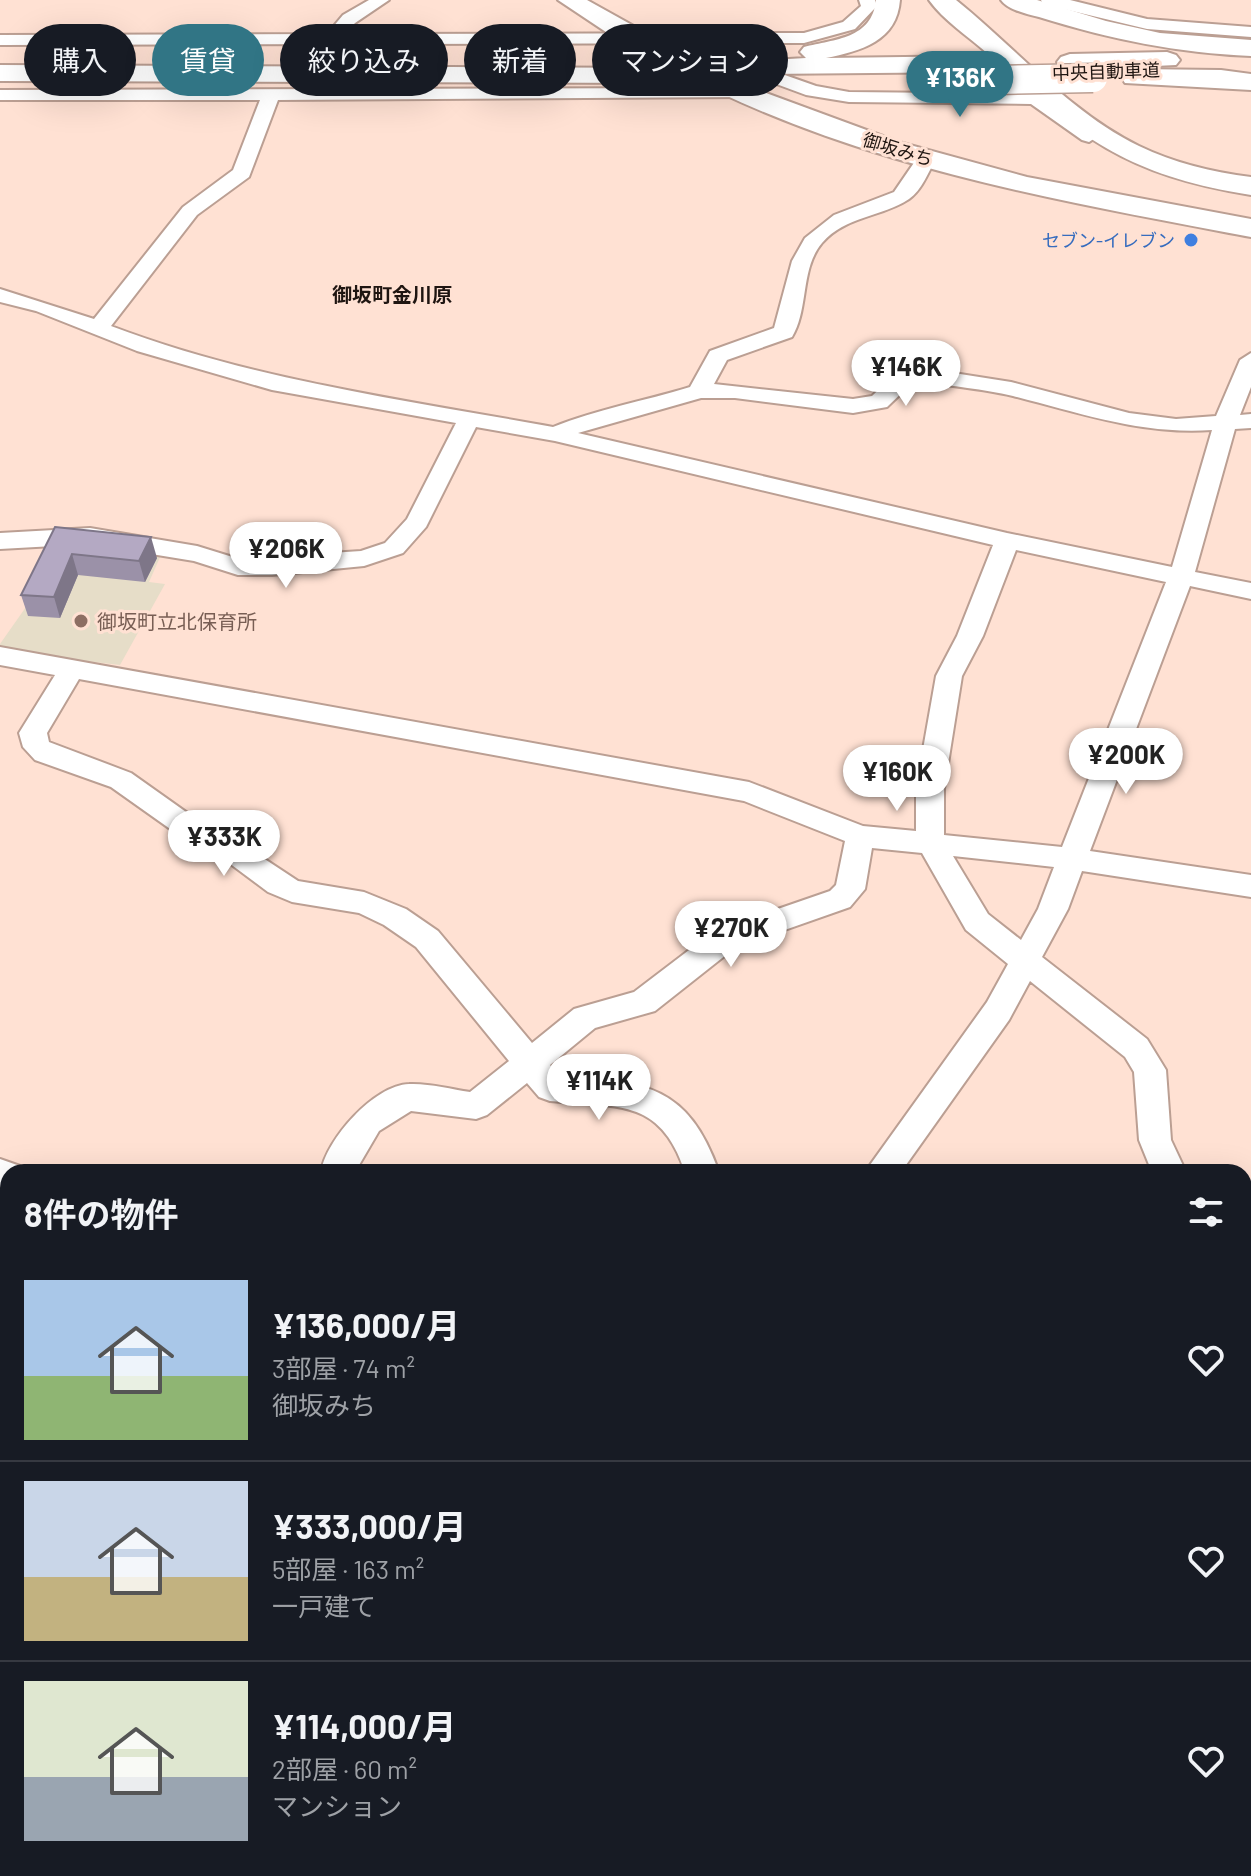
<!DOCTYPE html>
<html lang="ja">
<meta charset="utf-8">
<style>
body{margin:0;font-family:Barlow,"Noto Sans JP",sans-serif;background:#20242c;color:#f1f3f6;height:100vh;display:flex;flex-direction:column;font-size:30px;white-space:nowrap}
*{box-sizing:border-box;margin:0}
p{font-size:26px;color:#9ea1a6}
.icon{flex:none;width:44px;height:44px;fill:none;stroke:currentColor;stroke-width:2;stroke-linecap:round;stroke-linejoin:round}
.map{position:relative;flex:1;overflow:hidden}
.details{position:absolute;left:0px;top:1164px;width:1252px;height:712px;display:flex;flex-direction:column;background:#171b24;border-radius:24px 24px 0 0;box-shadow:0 8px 32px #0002}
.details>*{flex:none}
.top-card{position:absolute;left:24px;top:24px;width:800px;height:72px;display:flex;gap:16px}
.price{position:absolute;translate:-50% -68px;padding:0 18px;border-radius:28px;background:#fff;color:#222;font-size:26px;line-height:52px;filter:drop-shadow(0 2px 4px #0008)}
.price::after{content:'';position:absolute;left:50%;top:48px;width:24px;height:18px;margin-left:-12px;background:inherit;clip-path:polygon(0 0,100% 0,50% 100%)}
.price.active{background:#317585;color:#fff}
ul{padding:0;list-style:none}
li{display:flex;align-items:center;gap:24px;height:200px;padding:0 24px}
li+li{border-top:2px solid #363941}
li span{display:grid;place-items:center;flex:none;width:224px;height:160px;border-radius:0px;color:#555}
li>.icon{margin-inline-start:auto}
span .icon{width:96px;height:96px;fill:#fffc;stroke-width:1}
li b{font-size:34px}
h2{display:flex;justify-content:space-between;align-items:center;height:96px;padding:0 24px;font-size:34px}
.tag{padding:0 28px;border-radius:36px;background:#171b24;box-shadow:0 8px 32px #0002;font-size:28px;line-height:72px}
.tag.active{background:#317585;color:#fff}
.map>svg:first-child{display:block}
.education{fill:#e6ddc8}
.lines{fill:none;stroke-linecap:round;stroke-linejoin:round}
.minor-tunnel{stroke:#ddc2b6;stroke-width:19;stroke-dasharray:19 9;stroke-linecap:butt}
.minor-casing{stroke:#bb9f93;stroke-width:4}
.highway-casing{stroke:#bb9f93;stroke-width:4}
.minor{fill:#fff;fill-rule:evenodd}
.highway{fill:#fff;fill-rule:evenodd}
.highway-bridge-casing{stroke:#bb9f93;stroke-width:31;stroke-linecap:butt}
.highway-bridge{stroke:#fff;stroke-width:28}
.wall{fill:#9b91a8}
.shaded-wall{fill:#7e7688}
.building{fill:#b4a9c3;stroke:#7e7688;stroke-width:2}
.shop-dot{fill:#3f7fe0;stroke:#ffe1d3;stroke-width:3}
.education-dot{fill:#8d6e63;stroke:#ffe1d3;stroke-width:3}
.labels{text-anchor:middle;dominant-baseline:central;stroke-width:6;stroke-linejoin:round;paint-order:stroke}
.far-street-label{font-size:18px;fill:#1f1511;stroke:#ffe1d3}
.far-shop-label{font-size:18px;fill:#366cbe;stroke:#ffe1d3;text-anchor:end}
.far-quarter-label{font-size:20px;font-weight:bold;fill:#1f1511;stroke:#ffe1d3}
.education-label{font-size:20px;fill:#785e54;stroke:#ffe1d3;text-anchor:start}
</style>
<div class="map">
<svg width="1251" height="1876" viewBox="0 0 1251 1876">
<rect width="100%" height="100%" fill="#ffe1d3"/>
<path class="education" d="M59 545 161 555 149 582 165 584 120 665 0 651V644L33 597Z"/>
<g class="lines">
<path class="minor-tunnel" d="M292 85 316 49"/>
<g class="minor-casing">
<g id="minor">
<path d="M369 0H389L355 23 345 34 804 33 843 22 861 6 859 0H875L877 6 855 29 804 43 0 45V35L327 34 343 15Z"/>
<path d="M1041 0H1070L1147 19 1251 27V37L1147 29 1043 4Z"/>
<path d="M734 57 816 86 849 92 1035 94 1098 136 1089 142 1082 140 1031 104 849 102 806 95 728 66 725 62 728 58Z"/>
<path d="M738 88 747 93 744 97 278 100 249 177 197 215 111 326C253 380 404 400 553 427 597 409 645 401 690 387L710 351 774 328 792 261 805 238 834 215 894 192 920 154 927 152 936 158C929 171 922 190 909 199 882 217 845 216 822 243 800 269 809 309 792 337L727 360 714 384 853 399 872 396 897 372 922 368 1011 382 1129 413 1176 419 1216 416 1240 360 1251 353V387L1240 415 1251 414V428L1235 429 1195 572 1251 583V599L1190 586 1090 851 1251 875V897L1082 871 1068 909 1042 957 1147 1039 1166 1070 1171 1140 1186 1172H1152L1139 1140 1134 1072 1125 1057 1030 981 1009 1020 901 1172H865L987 1002 1008 964 966 930 922 853 872 848 865 889 850 907 736 947 655 1011 595 1028 550 1065 559 1076C642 1082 687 1082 719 1172H685C660 1096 615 1108 550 1101L539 1097 527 1083 487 1115 476 1119 411 1111 379 1131 355 1172H321C326 1140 374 1085 409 1084 428 1083 451 1089 470 1092L509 1061 416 947 384 925 359 913 292 902 268 892 225 860 190 843 111 787 35 760 23 747 19 733 55 675 0 665V647L749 782 863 826 916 831V789L936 676 957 636 993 545 555 441 476 427 426 527 403 553 364 566 272 575H238L194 561 90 544 0 549V533L90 528 197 546 239 559 361 551 385 543 407 519 456 423 272 390 137 351 36 311 0 302V289L94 319 183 207 233 170 260 100H0V90ZM922 382C952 386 983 389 1013 396 1080 413 1142 435 1212 430L1172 567 1007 533 578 433 701 398H735L853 413 887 407 912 383ZM1016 550 1166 582 1062 847 944 835V789L962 676 983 636ZM79 679 744 801 845 841 836 885 830 891 714 931 634 992 574 1009 532 1043 438 931 406 909 364 892 298 881 245 846 210 829 131 773 49 742 47 733ZM953 856 1054 867 1038 909 1021 940 988 914Z"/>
<path d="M0 1159 20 1166 23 1172H8V1190L0 1187Z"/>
<path d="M1251 1414V1456L1244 1459V1416Z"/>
<path d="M0 1465 8 1468V1507L0 1504Z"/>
<path d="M1244 1602 1251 1604V1644L1244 1642Z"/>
<path d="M63 1868H107L104 1876H60Z"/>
<path d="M331 1868H377L373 1876H327Z"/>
</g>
</g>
<g class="highway-casing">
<g id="highway">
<path d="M558 0H587L702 64 766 93 899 142 1027 177 1251 219V237C1055 200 855 166 677 71L679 75 675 81 666 83 0 81V65L671 68 621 42Z"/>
<path d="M876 0H900C897 41 861 51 826 58L982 56 991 59 995 64 991 69 982 72 764 74 755 71 751 66 755 61 806 58 800 52 804 47C835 39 872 39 876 0Z"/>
<path d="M929 0H956C1016 48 1069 112 1139 146 1174 163 1212 172 1251 177V195C1126 175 1078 137 987 53 969 37 943 20 929 0Z"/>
<path d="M1001 0H1037L1106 21 1160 33 1251 40V56C1178 53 1109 39 1039 17 1027 14 1008 10 1001 0Z"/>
<path d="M1167 52 1176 55 1180 60 1176 65 1070 70 1061 67 1057 62 1061 57 1070 54Z"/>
<path d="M1134 69 1221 70 1251 74V90L1125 83 1121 77 1125 71Z"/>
</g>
</g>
<use href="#minor" class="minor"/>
<use href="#highway" class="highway"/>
<g class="highway-bridge-casing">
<g id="highway-bridge">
<path d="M653 66H764"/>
<path d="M998 80 1093 78"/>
</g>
</g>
<use href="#highway-bridge" class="highway-bridge"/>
</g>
<path class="wall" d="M55 527 157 558 145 582 78 575 60 618 28 616 21 595Z"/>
<g class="shaded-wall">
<path d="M151 537 157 558 145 582 139 561Z"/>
<path d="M72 554 78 575 60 618 54 597Z"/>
</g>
<path class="building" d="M55 527 151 537 139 561 72 554 54 597 21 595Z"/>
<circle class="shop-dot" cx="1191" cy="240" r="8"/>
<circle class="education-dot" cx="81" cy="621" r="8"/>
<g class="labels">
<g class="far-street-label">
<text transform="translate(1106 71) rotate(-2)">中央自動車道</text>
<text transform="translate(898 149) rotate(17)">御坂みち</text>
</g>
<g class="far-shop-label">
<text x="1175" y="240">セブン-イレブン</text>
</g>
<g class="far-quarter-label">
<text x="392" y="294">御坂町金川原</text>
</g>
<g class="education-label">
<text x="97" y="621">御坂町立北保育所</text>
</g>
</g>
</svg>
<b class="price active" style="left:960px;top:119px">¥136K</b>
<b class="price" style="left:906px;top:408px">¥146K</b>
<b class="price" style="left:286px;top:590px">¥206K</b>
<b class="price" style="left:1126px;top:796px">¥200K</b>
<b class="price" style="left:897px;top:813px">¥160K</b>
<b class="price" style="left:224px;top:878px">¥333K</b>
<b class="price" style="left:731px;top:969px">¥270K</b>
<b class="price" style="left:599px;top:1122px">¥114K</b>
<div class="top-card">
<a class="tag">購入</a>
<a class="tag active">賃貸</a>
<a class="tag">絞り込み</a>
<a class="tag">新着</a>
<a class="tag">マンション</a>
</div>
<section class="details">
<h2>8件の物件<svg class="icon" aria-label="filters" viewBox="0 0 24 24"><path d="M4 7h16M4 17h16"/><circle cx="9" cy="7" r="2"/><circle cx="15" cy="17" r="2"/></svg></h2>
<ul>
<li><span style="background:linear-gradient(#a9c7e8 60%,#8fb573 0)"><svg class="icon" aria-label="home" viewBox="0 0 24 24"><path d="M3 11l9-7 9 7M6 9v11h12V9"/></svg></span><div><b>¥136,000/月</b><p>3部屋 · 74 m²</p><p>御坂みち</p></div><svg class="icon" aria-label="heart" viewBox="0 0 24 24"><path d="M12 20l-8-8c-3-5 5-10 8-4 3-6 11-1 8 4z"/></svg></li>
<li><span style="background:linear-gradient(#c9d6e8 60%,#c2b280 0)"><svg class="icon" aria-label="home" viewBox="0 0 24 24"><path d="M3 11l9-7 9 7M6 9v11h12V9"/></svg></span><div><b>¥333,000/月</b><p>5部屋 · 163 m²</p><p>一戸建て</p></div><svg class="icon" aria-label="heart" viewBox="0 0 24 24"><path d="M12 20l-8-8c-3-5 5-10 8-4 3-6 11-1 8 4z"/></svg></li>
<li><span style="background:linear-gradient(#dfe7d0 60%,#9aa5b1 0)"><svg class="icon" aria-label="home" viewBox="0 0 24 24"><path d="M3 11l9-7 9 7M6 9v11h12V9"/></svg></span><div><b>¥114,000/月</b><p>2部屋 · 60 m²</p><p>マンション</p></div><svg class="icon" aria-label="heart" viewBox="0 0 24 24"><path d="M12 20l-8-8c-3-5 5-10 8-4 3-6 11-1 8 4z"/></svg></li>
</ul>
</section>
</div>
